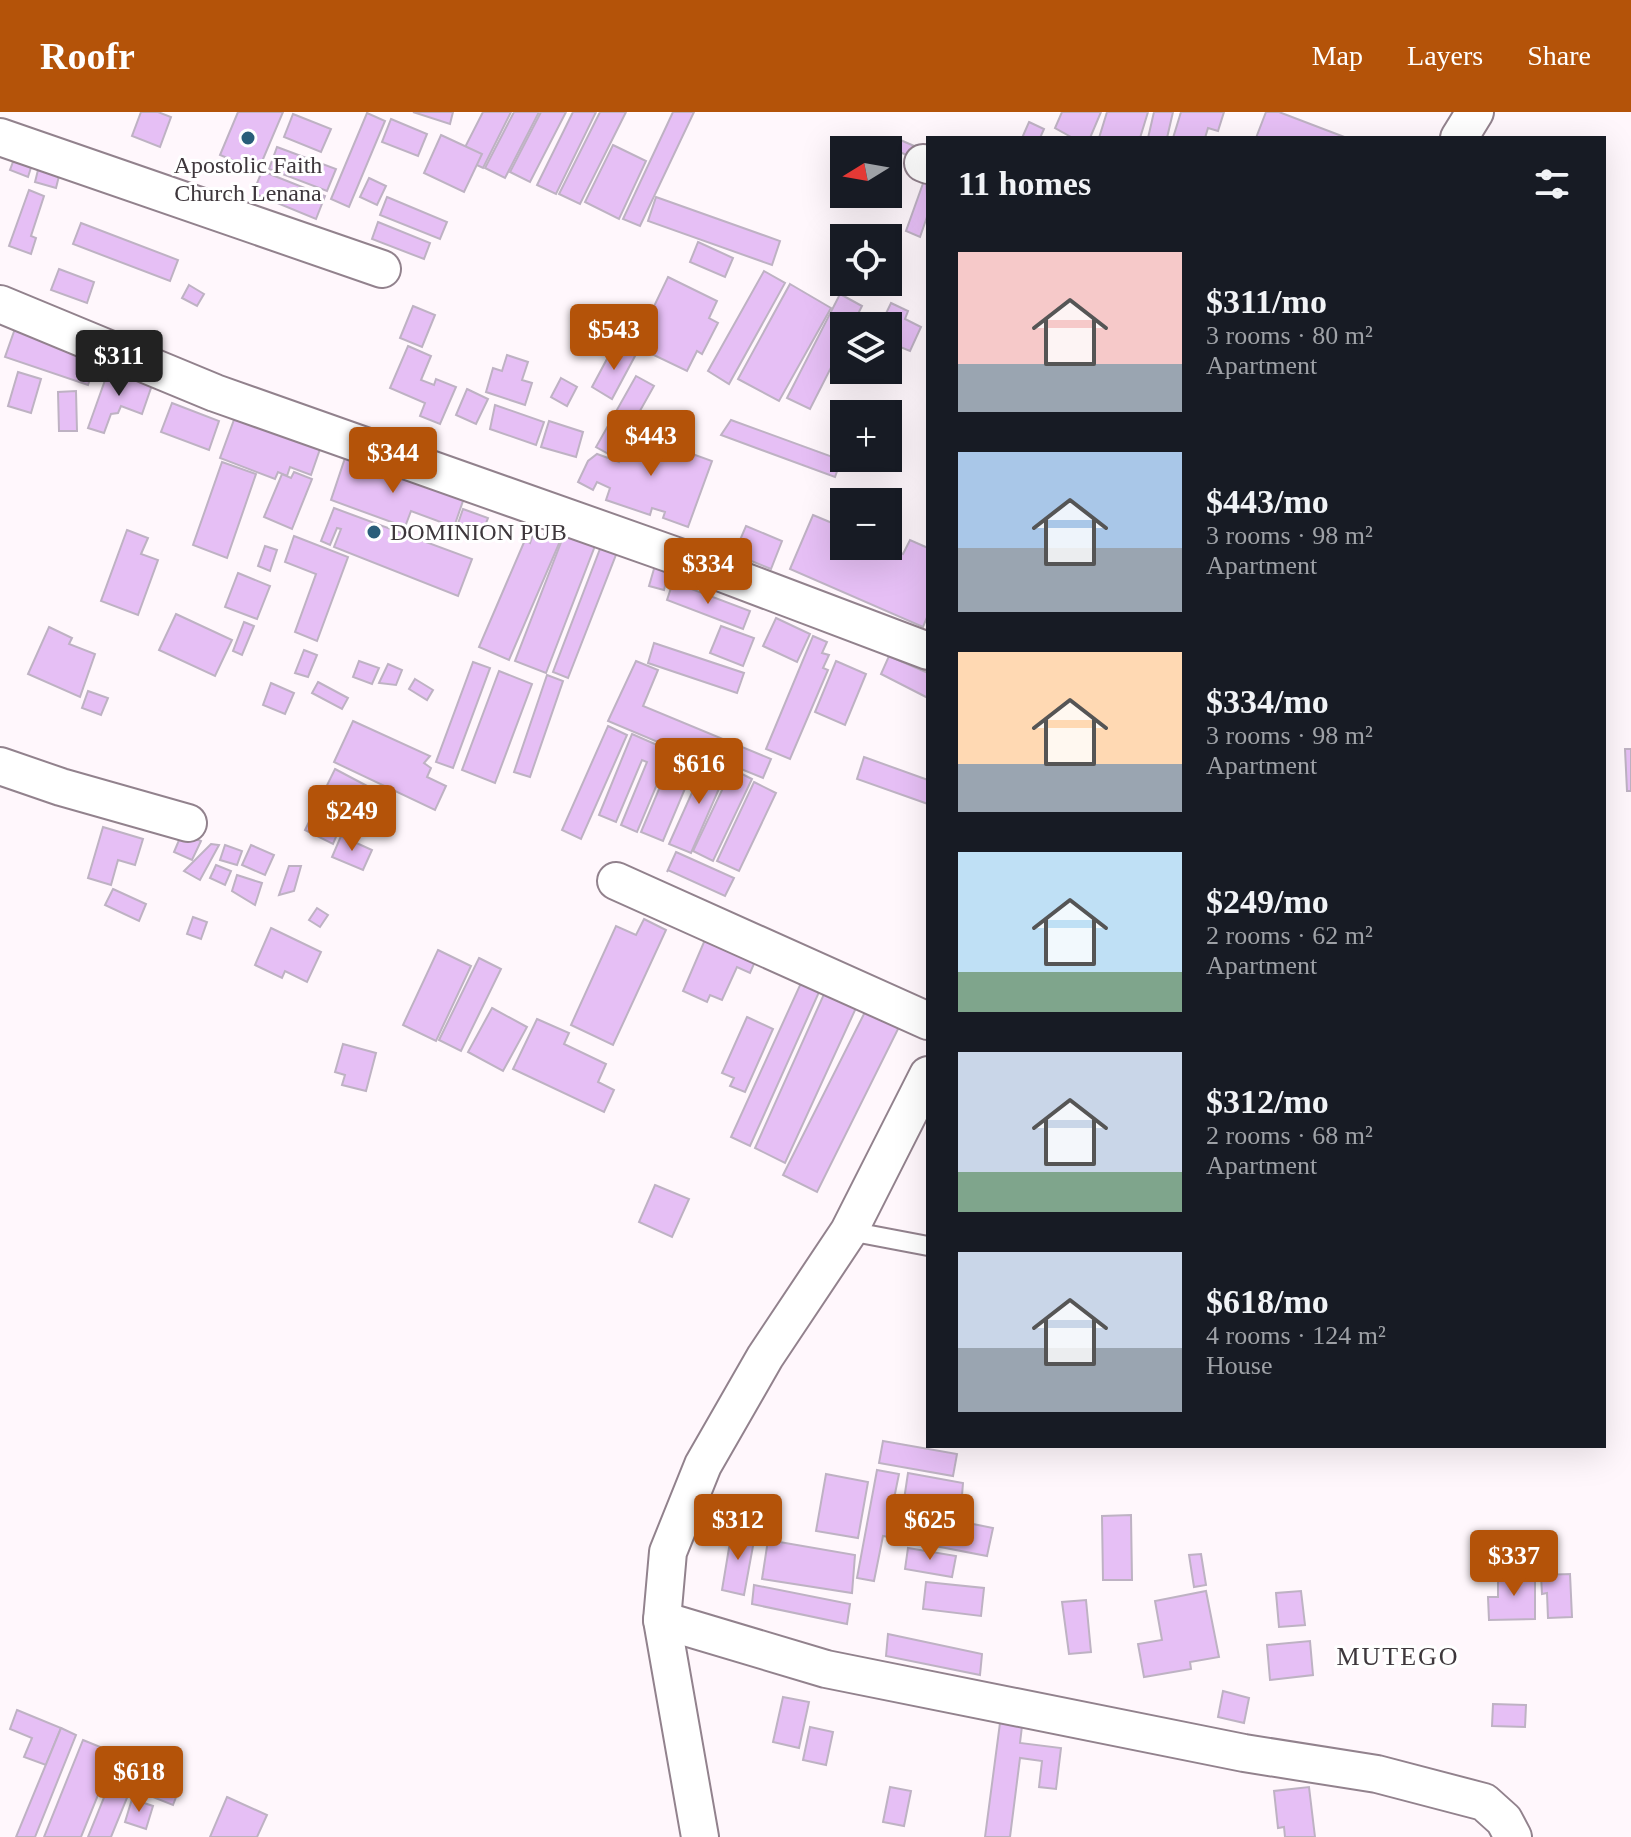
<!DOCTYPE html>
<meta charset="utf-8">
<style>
body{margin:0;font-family:"Times New Roman",serif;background:#242831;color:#f1f3f6;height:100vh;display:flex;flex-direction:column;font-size:30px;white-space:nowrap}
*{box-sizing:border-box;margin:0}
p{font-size:26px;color:#9ea1a6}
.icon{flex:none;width:44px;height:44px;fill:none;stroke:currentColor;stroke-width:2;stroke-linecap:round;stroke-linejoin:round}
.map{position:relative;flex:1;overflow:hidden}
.drawer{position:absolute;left:926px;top:24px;width:680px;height:1312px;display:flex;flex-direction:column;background:#171b24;border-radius:0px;box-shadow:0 8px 32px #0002}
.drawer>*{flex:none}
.needle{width:52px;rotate:259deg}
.tools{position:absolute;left:830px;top:24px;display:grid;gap:16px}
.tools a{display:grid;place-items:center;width:72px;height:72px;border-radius:0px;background:#171b24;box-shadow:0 8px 32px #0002;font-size:40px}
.price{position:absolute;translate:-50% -68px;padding:0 18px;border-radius:8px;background:#b45309;color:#fff;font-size:26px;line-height:52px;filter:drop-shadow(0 2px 4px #0008)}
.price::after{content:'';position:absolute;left:50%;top:48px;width:24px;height:18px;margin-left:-12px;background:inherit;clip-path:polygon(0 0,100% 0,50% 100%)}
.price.active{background:#222;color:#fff}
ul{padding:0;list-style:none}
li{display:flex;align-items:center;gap:24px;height:200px;padding:0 32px}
li span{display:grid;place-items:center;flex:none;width:224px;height:160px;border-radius:0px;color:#555}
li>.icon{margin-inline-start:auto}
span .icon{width:96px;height:96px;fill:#fffc;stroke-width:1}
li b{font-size:34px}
h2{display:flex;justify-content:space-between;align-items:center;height:96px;padding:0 32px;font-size:34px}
header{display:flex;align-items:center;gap:48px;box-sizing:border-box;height:112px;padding:0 40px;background:#b45309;color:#fff}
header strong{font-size:38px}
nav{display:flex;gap:44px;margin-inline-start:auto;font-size:28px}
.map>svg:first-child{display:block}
.building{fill:#e6bff5;stroke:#beb2c3;stroke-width:2}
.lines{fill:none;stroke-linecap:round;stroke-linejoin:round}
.service-casing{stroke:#92828d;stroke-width:22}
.minor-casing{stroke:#92828d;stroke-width:40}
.service{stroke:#fff;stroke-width:18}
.minor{stroke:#fff;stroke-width:36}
.poi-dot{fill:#2a5d7a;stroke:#fff;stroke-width:3}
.labels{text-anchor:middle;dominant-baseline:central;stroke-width:6;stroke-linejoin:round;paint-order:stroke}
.poi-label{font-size:24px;fill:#3e373c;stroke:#fff}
.neighbourhood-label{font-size:26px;letter-spacing:2px;fill:#3e373c;stroke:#fff}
</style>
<header>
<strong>Roofr</strong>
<nav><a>Map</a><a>Layers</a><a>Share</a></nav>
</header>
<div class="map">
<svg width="1631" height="1725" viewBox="0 0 1631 1725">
<rect width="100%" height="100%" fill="#fff7fc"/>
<g class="building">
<path d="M141 0H158L171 5 160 35 132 24Z"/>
<path d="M238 0H283L258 59 220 43Z"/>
<path d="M413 0H453L450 12Z"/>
<path d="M483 0H511L483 56 460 45Z"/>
<path d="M514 0H539L505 66 485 56Z"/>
<path d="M541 0H566L530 70 510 60Z"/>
<path d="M573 0H596L556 82 537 73Z"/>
<path d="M600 0H626L580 92 559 82Z"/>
<path d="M673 0H694L640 114 623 107Z"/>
<path d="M1062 0H1101L1090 26H1073L1055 16Z"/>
<path d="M1107 0H1148L1140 26H1099Z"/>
<path d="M1154 0H1173L1167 26H1148Z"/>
<path d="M1181 0H1224L1218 19 1208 16 1205 26H1173Z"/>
<path d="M1266 0H1279L1347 26H1256Z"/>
<path d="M367 1 385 9 349 95 331 87Z"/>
<path d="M293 2 331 17 321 40 284 25Z"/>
<path d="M391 7 427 22 418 44 382 30Z"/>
<path d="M1029 10 1044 17 1040 26H1022Z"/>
<path d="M441 23 482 42 464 80 424 61Z"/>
<path d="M898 27 926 39 922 50 893 37Z"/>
<path d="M613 33 646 49 619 107 585 90Z"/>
<path d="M277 35 336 57 327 79 269 57Z"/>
<path d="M17 39 34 46 28 65 10 58Z"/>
<path d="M41 46 62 52 56 76 35 70Z"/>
<path d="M262 59 325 84 316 107 253 81Z"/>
<path d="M926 63 928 102 920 125 906 119Z"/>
<path d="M369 66 386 74 377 93 360 85Z"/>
<path d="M29 78 44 84 31 124 36 126 31 142 9 134Z"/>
<path d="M387 85 447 110 440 127 380 103Z"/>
<path d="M656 85 780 129 772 153 648 109Z"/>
<path d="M378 110 430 131 424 147 372 127Z"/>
<path d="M81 111 178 148 170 169 73 132Z"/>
<path d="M698 130 733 146 725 165 690 150Z"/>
<path d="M59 157 94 170 87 191 51 178Z"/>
<path d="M764 159 785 171 729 272 708 259Z"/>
<path d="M668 165 717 189 709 206 718 211 702 242 697 239 687 259 635 234Z"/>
<path d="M790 172 831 196 779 289 738 267Z"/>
<path d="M189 173 204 182 197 194 182 186Z"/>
<path d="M840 182 862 194 852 214H844V230L810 297 787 286Z"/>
<path d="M891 191 908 199 905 207 921 215 910 239 898 234 890 251 888 250V214H880Z"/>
<path d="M413 194 435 203 422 235 400 226Z"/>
<path d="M17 211 99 239 88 273 5 245Z"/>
<path d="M615 232 635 244 612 287 592 275Z"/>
<path d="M408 234 431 244 421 268 434 273 436 267 456 275 440 312 420 304 425 291 390 276Z"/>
<path d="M507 243 528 250 522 268 532 271 525 293 486 280 493 256 502 259Z"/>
<path d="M109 257 152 273 142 302 121 294 118 301 111 302 104 321 88 316Z"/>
<path d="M18 260 41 267 31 301 8 294Z"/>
<path d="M636 264 654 274 614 345 596 335Z"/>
<path d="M561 266 577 275 567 294 551 285Z"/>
<path d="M467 277 488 287 476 312 456 303Z"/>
<path d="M76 279 77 319H59L58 280Z"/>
<path d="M172 291 219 309 209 338 161 320Z"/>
<path d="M495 293 544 310 536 333 490 317Z"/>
<path d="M235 305 320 337 311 363 290 355 287 364 278 360 275 367 220 346Z"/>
<path d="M731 308 841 348 835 365 721 323Z"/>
<path d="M549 309 583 320 576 345 541 335Z"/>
<path d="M629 319 712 349 688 415 663 406 665 400 652 396 650 403 606 388 610 376 597 370 593 378 578 370 588 349 597 342 619 350Z"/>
<path d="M346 343 464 386 454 415 411 399 405 415 331 388Z"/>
<path d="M222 350 256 362 227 446 193 433Z"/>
<path d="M294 360 312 367 292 417 264 405 282 362 291 366Z"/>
<path d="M334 396 472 447 458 484 334 435 341 417 337 416 330 433 321 429Z"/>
<path d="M463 397 488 406 479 429 455 420Z"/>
<path d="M813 403 844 416V434H885L903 442 910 428 928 436V503L923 515 790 457Z"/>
<path d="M746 414 782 429 771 457 734 442Z"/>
<path d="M567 415 598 426 546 561 515 549Z"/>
<path d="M127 418 148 426 141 442 158 448 138 503 101 489Z"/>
<path d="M545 420 561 427 509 548 479 535 525 428 530 431 533 423 543 427Z"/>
<path d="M294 424 348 445 317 529 295 520 316 462 285 450Z"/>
<path d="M603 429 619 435 568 566 553 560Z"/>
<path d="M265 434 277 438 270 459 258 454Z"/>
<path d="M658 443 672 447 664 478 649 474Z"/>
<path d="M238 461 270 474 257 507 225 495Z"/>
<path d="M673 470 750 499 743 517 667 488Z"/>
<path d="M176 502 232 528 215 564 159 538Z"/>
<path d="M776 506 810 522 797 550 763 534Z"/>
<path d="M244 510 254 514 242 543 233 539Z"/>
<path d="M721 514 754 526 743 554 710 541Z"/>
<path d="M49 515 72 526 69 532 95 542 80 585 28 562Z"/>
<path d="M813 524 827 530 822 541 829 543 823 556 828 558 790 647 766 637Z"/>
<path d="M654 531 744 561 737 581 648 551Z"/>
<path d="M304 538 317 543 308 565 295 561Z"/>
<path d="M889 544 928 561V586L881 562Z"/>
<path d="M359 549 379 556 372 572 353 565Z"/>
<path d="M636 549 658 558 643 594 771 647 763 666 675 630 672 636 608 609Z"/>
<path d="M836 549 866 562 845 613 815 600Z"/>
<path d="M473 550 490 556 453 656 436 650Z"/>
<path d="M388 552 402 558 396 573 379 571Z"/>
<path d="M499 559 532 572 495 671 462 658Z"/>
<path d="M547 563 563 569 530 665 514 660Z"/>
<path d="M415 567 433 578 427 588 409 577Z"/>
<path d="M318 570 348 586 342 597 312 581Z"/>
<path d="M271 571 294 581 285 602 263 593Z"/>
<path d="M88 579 108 586 101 603 82 596Z"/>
<path d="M353 609 430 644 424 651 431 656 427 665 446 674 435 698 334 650Z"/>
<path d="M608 614 627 623 581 727 562 718Z"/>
<path d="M632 622 671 639 637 720 621 713 647 650 642 648 616 710 599 703Z"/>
<path d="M1625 637H1631V679H1627Z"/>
<path d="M675 639 697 648 663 729 641 720Z"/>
<path d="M864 645 928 668V692L857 667Z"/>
<path d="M707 647 728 656 691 741 669 732Z"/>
<path d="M335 657 371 676 348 725 338 720 333 732 305 718Z"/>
<path d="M732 657 752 667 713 749 693 739Z"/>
<path d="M754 670 776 681 739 759 717 749Z"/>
<path d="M103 715 143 727 135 753 118 748 111 773 88 766Z"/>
<path d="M182 721 201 729 192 748 174 740Z"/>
<path d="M341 724 372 738 363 758 332 745Z"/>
<path d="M211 732 219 733 200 768 184 759Z"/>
<path d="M225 733 242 739 237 753 220 748Z"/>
<path d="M251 733 274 743 265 763 242 753Z"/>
<path d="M676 740 734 766 725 784 668 758 667 760Z"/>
<path d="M216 753 231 759 225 773 210 766Z"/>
<path d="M289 754H301L294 779 279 783Z"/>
<path d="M237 763 262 771 255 793 232 779Z"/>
<path d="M113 777 146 792 139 809 105 793Z"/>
<path d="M317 796 328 803 320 815 309 808Z"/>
<path d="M193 805 207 810 201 827 187 822Z"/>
<path d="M644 807 666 818 613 933 571 913 616 814 636 823Z"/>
<path d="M271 816 321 840 307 870 285 859 282 866 255 853Z"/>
<path d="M710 816 760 838 750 861 737 855 722 888 710 883 707 890 683 879Z"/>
<path d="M438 838 471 854 436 929 403 913Z"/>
<path d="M479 846 501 857 461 939 439 928Z"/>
<path d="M806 860 824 869 750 1034 731 1025Z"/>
<path d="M829 871 861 885 785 1051 755 1036Z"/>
<path d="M870 890 903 907 817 1080 783 1063Z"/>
<path d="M492 896 527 915 503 959 468 940Z"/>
<path d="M747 905 773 917 745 980 730 974 734 966 722 961Z"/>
<path d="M537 907 569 921 564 932 606 952 598 970 614 978 604 1000 513 957Z"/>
<path d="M343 932 376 941 366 979 342 973 345 963 335 960Z"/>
<path d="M655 1073 689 1087 672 1125 639 1110Z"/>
<path d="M883 1329 957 1342 953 1364 879 1351Z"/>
<path d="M877 1358 899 1362 890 1406 961 1420 963 1410 993 1416 987 1444 883 1424 874 1469 857 1466Z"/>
<path d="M908 1361 963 1371 960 1408 902 1401Z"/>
<path d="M826 1362 868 1370 858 1426 816 1419Z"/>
<path d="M1131 1403 1132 1468H1103L1102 1404Z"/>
<path d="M732 1418 755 1423 744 1483 722 1478Z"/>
<path d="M768 1428 855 1443 852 1481 762 1467Z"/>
<path d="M908 1436 956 1444 952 1465 905 1457Z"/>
<path d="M1201 1442 1206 1473 1194 1475 1189 1443Z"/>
<path d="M1498 1461H1535V1507L1489 1508 1488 1485H1498Z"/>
<path d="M1570 1462 1572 1505 1548 1506 1547 1481 1542 1482 1541 1463Z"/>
<path d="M926 1470 984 1476 981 1504 923 1497Z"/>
<path d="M754 1473 850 1492 847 1512 752 1492Z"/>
<path d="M1206 1479 1219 1545 1190 1550 1191 1557 1144 1565 1138 1532 1162 1528 1155 1489Z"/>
<path d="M1301 1479 1305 1513 1279 1515 1276 1481Z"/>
<path d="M1086 1488 1091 1540 1069 1542 1062 1490Z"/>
<path d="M888 1522 982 1542 980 1563 886 1544Z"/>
<path d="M1310 1529 1313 1563 1270 1568 1267 1533Z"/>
<path d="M1223 1579 1249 1586 1244 1611 1218 1605Z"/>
<path d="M783 1585 809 1590 799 1636 773 1630Z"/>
<path d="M1493 1592 1526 1593 1525 1615 1492 1614Z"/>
<path d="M17 1598 61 1616 46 1653 24 1645 32 1626 10 1617Z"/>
<path d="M1000 1611 1022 1614 1020 1631 1061 1636 1056 1677 1039 1675 1042 1649 1020 1646 1010 1725H985Z"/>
<path d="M810 1615 833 1620 826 1653 803 1648Z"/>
<path d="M61 1616 76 1623 35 1725H16Z"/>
<path d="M83 1628 115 1641 81 1725H44Z"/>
<path d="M122 1641 142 1649 111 1725H88Z"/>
<path d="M143 1657 181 1672 173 1693 135 1678Z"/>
<path d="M890 1675 911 1679 904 1714 883 1710Z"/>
<path d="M1309 1675 1315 1725H1285L1284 1715 1278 1716 1274 1679Z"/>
<path d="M227 1685 267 1703 257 1725H210Z"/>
<path d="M132 1687 153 1694 146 1717 125 1710Z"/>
</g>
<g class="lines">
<g class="service-casing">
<path id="service" d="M849 1119 928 1134"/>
</g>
<g class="minor-casing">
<g id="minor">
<path d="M0 25 382 157"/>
<path d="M1459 26 1475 0"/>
<path d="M923 51 928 53"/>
<path d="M0 192 215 281 682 446 928 539"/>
<path d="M0 654 61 675 188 711"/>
<path d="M616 769 928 909"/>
<path d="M662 1508 826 1557 1244 1641 1377 1662 1484 1690 1504 1708 1513 1725"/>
<path d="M700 1725 662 1508 668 1440 703 1353 765 1245 849 1119 928 963"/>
</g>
</g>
<use href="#service" class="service"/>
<use href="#minor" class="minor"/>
</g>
<g class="poi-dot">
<circle cx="248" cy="26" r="8"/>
<circle cx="374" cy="420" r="8"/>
</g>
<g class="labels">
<g class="poi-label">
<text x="248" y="53">Apostolic Faith<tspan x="248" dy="28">Church Lenana</tspan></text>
<text x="390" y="420" text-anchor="start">DOMINION PUB</text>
</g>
<g class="neighbourhood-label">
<text x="1398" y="1544">MUTEGO</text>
</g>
</g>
</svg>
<div class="tools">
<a><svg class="needle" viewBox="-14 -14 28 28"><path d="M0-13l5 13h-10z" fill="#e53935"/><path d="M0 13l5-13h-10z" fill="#9ea1a6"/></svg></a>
<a><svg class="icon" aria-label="locate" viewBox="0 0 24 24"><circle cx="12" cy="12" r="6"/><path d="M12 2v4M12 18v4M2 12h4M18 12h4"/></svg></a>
<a><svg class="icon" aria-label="layers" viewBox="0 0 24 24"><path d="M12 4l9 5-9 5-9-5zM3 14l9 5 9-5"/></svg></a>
<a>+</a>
<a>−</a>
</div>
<b class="price" style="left:614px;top:260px">$543</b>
<b class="price active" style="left:119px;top:286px">$311</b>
<b class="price" style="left:651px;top:366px">$443</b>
<b class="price" style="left:393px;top:383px">$344</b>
<b class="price" style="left:708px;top:494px">$334</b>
<b class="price" style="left:699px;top:694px">$616</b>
<b class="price" style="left:352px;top:741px">$249</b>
<b class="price" style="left:738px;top:1450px">$312</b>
<b class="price" style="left:930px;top:1450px">$625</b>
<b class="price" style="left:1514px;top:1486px">$337</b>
<b class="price" style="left:139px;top:1702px">$618</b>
<section class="drawer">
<h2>11 homes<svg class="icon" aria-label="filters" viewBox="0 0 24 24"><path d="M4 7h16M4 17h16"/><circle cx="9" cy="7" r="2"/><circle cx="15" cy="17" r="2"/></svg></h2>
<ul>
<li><span style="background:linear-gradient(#f6c9c9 70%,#9aa5b1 0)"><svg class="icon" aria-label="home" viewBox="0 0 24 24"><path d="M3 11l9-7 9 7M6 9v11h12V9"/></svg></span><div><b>$311/mo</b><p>3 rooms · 80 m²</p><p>Apartment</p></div></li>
<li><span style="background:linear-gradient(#a9c7e8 60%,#9aa5b1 0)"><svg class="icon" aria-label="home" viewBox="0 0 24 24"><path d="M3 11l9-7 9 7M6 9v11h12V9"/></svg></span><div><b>$443/mo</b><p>3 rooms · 98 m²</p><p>Apartment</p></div></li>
<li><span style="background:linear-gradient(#ffd9b3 70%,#9aa5b1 0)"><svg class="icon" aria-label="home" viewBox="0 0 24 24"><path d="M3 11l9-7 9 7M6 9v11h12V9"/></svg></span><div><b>$334/mo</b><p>3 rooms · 98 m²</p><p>Apartment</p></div></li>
<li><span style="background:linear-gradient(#bfe0f5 75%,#7fa58c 0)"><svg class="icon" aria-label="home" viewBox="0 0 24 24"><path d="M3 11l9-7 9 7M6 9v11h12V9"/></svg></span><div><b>$249/mo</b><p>2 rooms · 62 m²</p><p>Apartment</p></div></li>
<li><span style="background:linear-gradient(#c9d6e8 75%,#7fa58c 0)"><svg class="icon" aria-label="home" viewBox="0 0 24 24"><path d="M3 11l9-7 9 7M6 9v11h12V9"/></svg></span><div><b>$312/mo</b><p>2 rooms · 68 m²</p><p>Apartment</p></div></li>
<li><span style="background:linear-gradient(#c9d6e8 60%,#9aa5b1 0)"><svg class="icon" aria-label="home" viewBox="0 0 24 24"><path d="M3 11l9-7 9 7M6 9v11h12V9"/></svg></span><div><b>$618/mo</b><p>4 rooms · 124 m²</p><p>House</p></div></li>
</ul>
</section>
</div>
